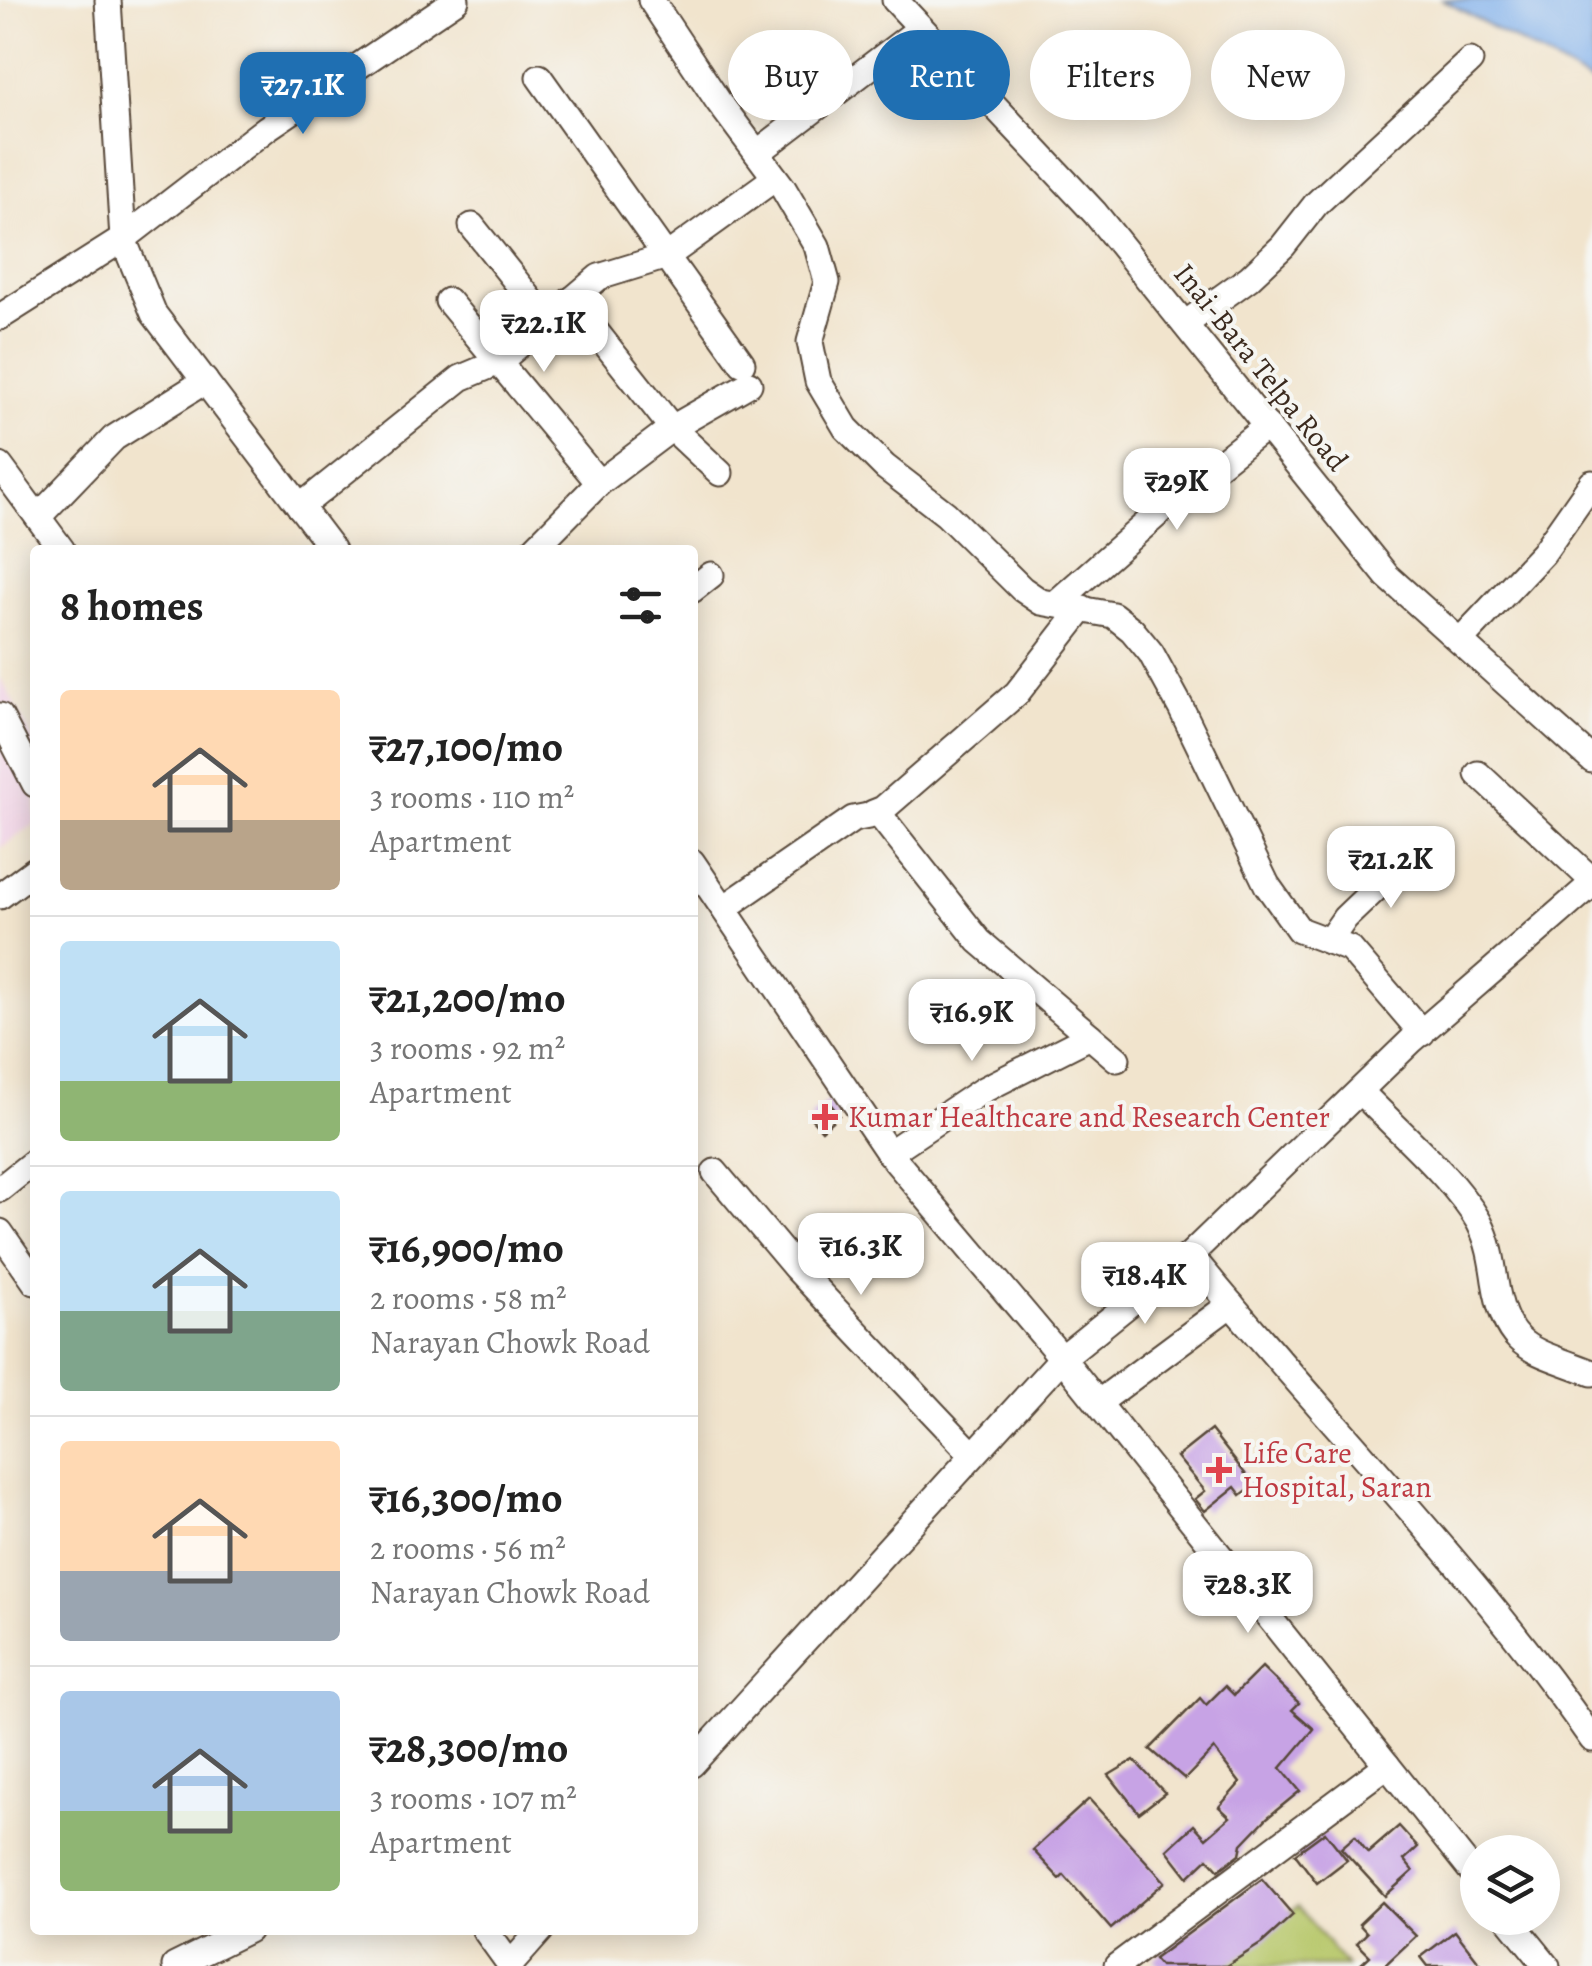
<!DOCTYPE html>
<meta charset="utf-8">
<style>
body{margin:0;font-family:Alegreya,serif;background:#f2f2f2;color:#222;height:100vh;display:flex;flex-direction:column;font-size:38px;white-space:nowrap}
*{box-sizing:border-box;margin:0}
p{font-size:32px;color:#767676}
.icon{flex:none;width:55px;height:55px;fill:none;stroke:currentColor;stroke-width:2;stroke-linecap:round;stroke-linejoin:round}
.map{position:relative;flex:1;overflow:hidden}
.side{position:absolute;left:30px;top:545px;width:668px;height:1390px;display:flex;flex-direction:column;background:#fff;border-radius:10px;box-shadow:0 5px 25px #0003}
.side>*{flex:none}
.hud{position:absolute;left:728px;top:30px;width:712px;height:90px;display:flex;gap:20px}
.tools{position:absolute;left:1460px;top:1835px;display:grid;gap:20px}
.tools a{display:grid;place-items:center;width:100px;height:100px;border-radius:50%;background:#fff;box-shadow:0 5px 25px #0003;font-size:50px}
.price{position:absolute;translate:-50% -85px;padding:0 22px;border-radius:20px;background:#fff;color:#222;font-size:32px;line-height:65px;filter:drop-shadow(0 2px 5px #0008)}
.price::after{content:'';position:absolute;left:50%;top:60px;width:30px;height:22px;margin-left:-15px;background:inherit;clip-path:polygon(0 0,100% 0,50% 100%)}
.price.active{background:#1f6fb2;color:#fff}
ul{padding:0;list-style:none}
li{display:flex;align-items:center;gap:30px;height:250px;padding:0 30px}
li+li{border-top:2px solid #e0e0e0}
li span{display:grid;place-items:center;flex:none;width:280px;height:200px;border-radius:10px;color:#555}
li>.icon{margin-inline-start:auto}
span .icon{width:120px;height:120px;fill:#fffc;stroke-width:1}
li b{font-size:42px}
h2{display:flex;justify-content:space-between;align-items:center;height:120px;padding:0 30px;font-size:42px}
.tag{padding:0 35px;border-radius:45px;background:#fff;box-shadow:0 5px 25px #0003;font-size:35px;line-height:90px}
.tag.active{background:#1f6fb2;color:#fff}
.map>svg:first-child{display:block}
.built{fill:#f0d0e4}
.green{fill:#b7c76a;stroke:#797844;stroke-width:2.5}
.water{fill:#81b0eb;stroke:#5e6d84;stroke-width:2.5}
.building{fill:#c7a3e5}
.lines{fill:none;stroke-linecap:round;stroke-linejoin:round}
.minor-casing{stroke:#564638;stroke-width:29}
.minor{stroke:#fff;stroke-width:25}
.health-dot{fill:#e0444e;stroke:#f6f6f2;stroke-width:4}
.labels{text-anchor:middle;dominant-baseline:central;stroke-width:8;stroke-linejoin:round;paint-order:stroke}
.street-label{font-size:30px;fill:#3b2a1e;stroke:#f6f6f2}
.health-label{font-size:30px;fill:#be3a42;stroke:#f6f6f2;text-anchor:start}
</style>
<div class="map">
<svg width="1592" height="1966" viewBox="0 0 1592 1966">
<rect width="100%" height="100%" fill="#f6f6f2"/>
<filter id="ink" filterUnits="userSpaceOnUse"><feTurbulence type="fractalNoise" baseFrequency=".01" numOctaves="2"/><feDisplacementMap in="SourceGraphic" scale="20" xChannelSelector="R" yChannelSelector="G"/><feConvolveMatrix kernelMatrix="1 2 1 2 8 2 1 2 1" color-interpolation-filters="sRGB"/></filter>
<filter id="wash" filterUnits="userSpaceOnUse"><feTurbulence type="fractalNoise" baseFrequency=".0048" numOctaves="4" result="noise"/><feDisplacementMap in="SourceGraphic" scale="40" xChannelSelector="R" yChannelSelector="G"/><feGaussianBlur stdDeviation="2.25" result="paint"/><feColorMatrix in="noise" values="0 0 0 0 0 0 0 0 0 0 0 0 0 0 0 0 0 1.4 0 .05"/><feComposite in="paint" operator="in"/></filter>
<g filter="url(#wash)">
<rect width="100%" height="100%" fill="#f1e4cd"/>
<path class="built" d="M0 677 35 743V824L0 848Z"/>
<path class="green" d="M1298 1906 1346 1966H1215Z"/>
<path class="water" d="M1443 0H1592V83Z"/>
<g id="blocks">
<g class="building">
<path d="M828 1101 839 1115 822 1130 810 1117Z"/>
<path d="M1211 1430 1254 1485 1241 1495 1235 1487 1205 1511 1195 1499 1205 1491 1177 1457Z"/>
<path d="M1262 1667 1299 1703 1292 1710 1314 1729 1281 1768 1300 1791 1267 1818 1242 1844 1240 1854 1219 1870 1208 1858 1188 1877 1167 1850 1194 1825 1206 1838 1230 1817 1219 1807 1240 1783 1214 1749 1185 1779 1150 1749 1200 1698 1206 1705 1225 1686 1234 1695Z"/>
<path d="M1134 1760 1165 1793 1139 1813 1109 1775Z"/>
<path d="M1089 1799 1165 1882 1111 1929 1064 1875 1060 1879 1033 1850Z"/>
<path d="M1399 1826 1418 1847 1404 1860 1413 1871 1385 1896 1341 1848 1355 1836 1368 1853Z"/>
<path d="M1325 1832 1347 1860 1317 1883 1295 1854Z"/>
<path d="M1262 1879 1293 1915 1262 1943 1226 1966H1160L1154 1959Z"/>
<path d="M1382 1902 1416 1936 1384 1966H1359L1370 1956 1357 1943 1367 1933 1359 1924Z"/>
<path d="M1455 1931 1482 1966H1428L1421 1957Z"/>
</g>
</g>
</g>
<g filter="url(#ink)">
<use href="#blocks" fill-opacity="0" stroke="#564638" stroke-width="2.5"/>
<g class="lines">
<g class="minor-casing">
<g id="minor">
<path d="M108 0 123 239 154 314 333 550"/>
<path d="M651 0 718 101 783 188 817 246 827 282 810 342 818 381 846 428 885 467 946 514 1022 589 1041 602 1113 615 1132 630 1151 653 1181 708 1267 885 1299 930 1350 949 1422 1033"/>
<path d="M895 0 1095 213 1387 576 1592 760"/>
<path d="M539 77 742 363"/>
<path d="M757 153 921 28"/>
<path d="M472 226 547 320"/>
<path d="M571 300 672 428 720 473"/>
<path d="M448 301 599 483"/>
<path d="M0 317 123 239 267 128 456 0"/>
<path d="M1185 324 1249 278 1283 246 1316 204 1470 61"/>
<path d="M0 466 62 550"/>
<path d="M300 507 461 378 499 362 599 277 667 256 775 178"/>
<path d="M38 517 114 438 205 381"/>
<path d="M533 550 599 483 672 428 749 384"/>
<path d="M692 590 711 575"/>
<path d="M1055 604 1171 502 1267 426"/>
<path d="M1460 641 1543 553 1592 483"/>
<path d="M0 716 35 784"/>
<path d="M1478 774 1592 880"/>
<path d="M873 813 883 809 1017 693 1083 608"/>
<path d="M692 862 889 1153 1062 1358 1478 1879"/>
<path d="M0 896 35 870"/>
<path d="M724 908 853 819 879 814 979 941 1117 1059"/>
<path d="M1329 941 1345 918 1417 849"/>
<path d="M1360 1091C1397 1130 1452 1176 1479 1222 1489 1241 1492 1260 1495 1281 1506 1352 1533 1349 1592 1373"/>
<path d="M889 1153 983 1090 1090 1036"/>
<path d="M715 1172 795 1267 973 1455"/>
<path d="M0 1189 35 1161"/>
<path d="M0 1232 35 1282"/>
<path d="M1190 1255C1323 1418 1472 1566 1592 1739"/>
<path d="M1098 1403 1231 1304"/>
<path d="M692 1764 1062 1358 1190 1255 1411 1041 1592 884"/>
<path d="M1508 1918 1547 1966"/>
<path d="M485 1930 511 1966"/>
<path d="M510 1965 541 1930"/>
<path d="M175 1966 248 1930"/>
<path d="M1117 1966 1387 1765"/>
</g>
</g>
<use href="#minor" class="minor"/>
</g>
</g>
<g class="health-dot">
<path d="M820 1102h10v10h10v10h-10v10h-10v-10h-10v-10h10z"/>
<path d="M1214 1455h10v10h10v10h-10v10h-10v-10h-10v-10h10z"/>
</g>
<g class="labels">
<g class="street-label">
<text transform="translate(1261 367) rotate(51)">Inai-Bara Telpa Road</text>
</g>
<g class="health-label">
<text x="848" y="1117">Kumar Healthcare and Research Center</text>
<text x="1242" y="1453">Life Care<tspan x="1242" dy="34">Hospital, Saran</tspan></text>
</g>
</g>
</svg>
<div class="tools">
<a><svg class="icon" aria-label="layers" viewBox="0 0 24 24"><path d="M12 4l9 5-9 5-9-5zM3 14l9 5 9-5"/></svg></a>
</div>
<b class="price active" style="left:303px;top:137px">₹27.1K</b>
<b class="price" style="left:544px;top:375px">₹22.1K</b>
<b class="price" style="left:1177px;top:533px">₹29K</b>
<b class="price" style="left:1391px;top:911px">₹21.2K</b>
<b class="price" style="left:972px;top:1064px">₹16.9K</b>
<b class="price" style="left:861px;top:1298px">₹16.3K</b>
<b class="price" style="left:1145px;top:1327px">₹18.4K</b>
<b class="price" style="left:1248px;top:1636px">₹28.3K</b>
<div class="hud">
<a class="tag">Buy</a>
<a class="tag active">Rent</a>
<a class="tag">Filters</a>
<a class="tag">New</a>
</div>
<section class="side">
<h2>8 homes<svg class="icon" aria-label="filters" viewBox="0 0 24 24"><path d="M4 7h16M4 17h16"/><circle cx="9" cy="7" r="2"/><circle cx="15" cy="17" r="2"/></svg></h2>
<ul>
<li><span style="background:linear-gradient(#ffd9b3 65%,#b9a48a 0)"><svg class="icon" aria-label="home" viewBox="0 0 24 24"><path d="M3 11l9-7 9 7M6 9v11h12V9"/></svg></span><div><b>₹27,100/mo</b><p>3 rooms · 110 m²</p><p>Apartment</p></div></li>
<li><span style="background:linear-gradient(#bfe0f5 70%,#8fb573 0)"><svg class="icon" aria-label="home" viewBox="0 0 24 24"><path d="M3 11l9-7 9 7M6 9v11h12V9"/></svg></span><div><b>₹21,200/mo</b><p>3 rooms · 92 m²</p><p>Apartment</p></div></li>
<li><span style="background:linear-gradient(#bfe0f5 60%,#7fa58c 0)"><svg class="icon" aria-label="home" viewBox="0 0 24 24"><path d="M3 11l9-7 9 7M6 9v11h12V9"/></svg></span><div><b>₹16,900/mo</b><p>2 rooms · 58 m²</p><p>Narayan Chowk Road</p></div></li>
<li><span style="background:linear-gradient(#ffd9b3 65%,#9aa5b1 0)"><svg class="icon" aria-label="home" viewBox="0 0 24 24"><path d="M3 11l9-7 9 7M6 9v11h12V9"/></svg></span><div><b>₹16,300/mo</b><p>2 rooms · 56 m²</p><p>Narayan Chowk Road</p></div></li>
<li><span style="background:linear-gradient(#a9c7e8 60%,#8fb573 0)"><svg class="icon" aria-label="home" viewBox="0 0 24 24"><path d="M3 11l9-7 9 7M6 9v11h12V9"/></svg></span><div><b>₹28,300/mo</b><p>3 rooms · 107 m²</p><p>Apartment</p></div></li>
</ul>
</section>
</div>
